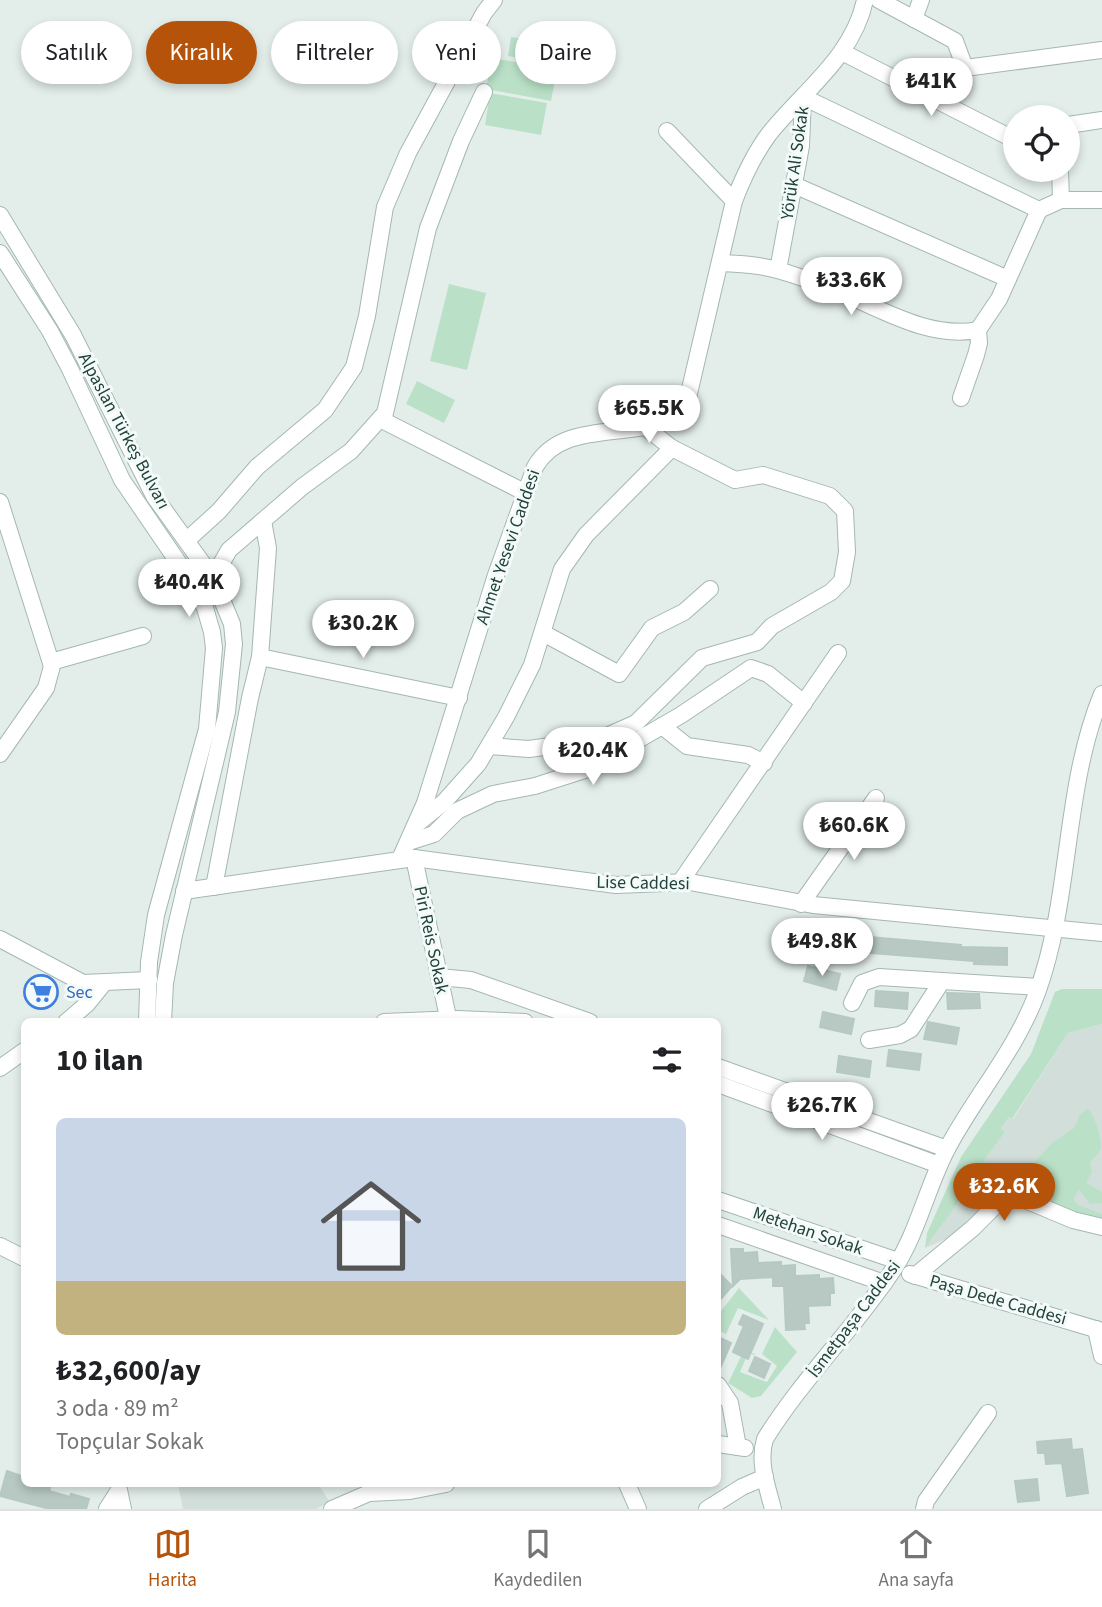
<!DOCTYPE html>
<html lang="tr">
<meta charset="utf-8">
<style>
body{margin:0;font-family:"Source Sans 3",sans-serif;background:#f2f2f2;color:#202124;height:100vh;display:flex;flex-direction:column;font-size:26px;white-space:nowrap}
*{box-sizing:border-box;margin:0}
p{font-size:23px;color:#757577}
.icon{flex:none;width:38px;height:38px;fill:none;stroke:currentColor;stroke-width:2;stroke-linecap:round;stroke-linejoin:round}
.map{position:relative;flex:1;overflow:hidden}
.details{position:absolute;left:21px;top:1018px;width:700px;height:469px;display:flex;flex-direction:column;background:#fff;border-radius:10px;box-shadow:0 4px 10px #0003}
.details>*{flex:none}
.top-card{position:absolute;left:21px;top:21px;width:700px;height:63px;display:flex;gap:14px}
.controls{position:absolute;left:1003px;top:105px;display:grid;gap:14px}
.controls a{display:grid;place-items:center;width:77px;height:77px;border-radius:50%;background:#fff;box-shadow:0 4px 10px #0003;font-size:35px}
.price{position:absolute;translate:-50% -60px;padding:0 16px;border-radius:24px;background:#fff;color:#222;font-size:23px;line-height:46px;filter:drop-shadow(0 2px 4px #0008)}
.price::after{content:'';position:absolute;left:50%;top:42px;width:21px;height:16px;margin-left:-10px;background:inherit;clip-path:polygon(0 0,100% 0,50% 100%)}
.price.active{background:#b45309;color:#fff}
ul{padding:0;list-style:none}
li{display:grid;align-content:center;gap:14px;height:371px;padding:0 35px}
li span{display:grid;place-items:center;height:217px;border-radius:10px;color:#555}
li>.icon{margin-inline-start:auto}
span .icon{width:126px;height:126px;fill:#fffc;stroke-width:1}
li b{font-size:30px}
h2{display:flex;justify-content:space-between;align-items:center;height:84px;padding:0 35px;font-size:30px}
.pill{padding:0 24px;border-radius:32px;background:#fff;box-shadow:0 4px 10px #0003;font-size:24px;line-height:63px}
.pill.active{background:#b45309;color:#fff}
.menu{display:flex;justify-content:space-around;align-items:center;height:98px;border-top:2px solid #e0e0e0;background:#fff;font-size:19px;color:#757577}
.menu a{display:grid;justify-items:center;gap:4px}
.menu .active{color:#b45309}
.map>svg:first-child{display:block}
.built{fill:#d1deda}
.green{fill:#bae1c8}
.building{fill:#b8c9c4;stroke:#b5c9c2;stroke-width:2}
.lines{fill:none;stroke-linecap:round;stroke-linejoin:round}
.minor-casing{stroke:#a5b7b2;stroke-width:18}
.minor{stroke:#fff;stroke-width:16}
.labels{text-anchor:middle;dominant-baseline:central;stroke-width:6;stroke-linejoin:round;paint-order:stroke}
.street-label{font-size:18px;fill:#21423c;stroke:#f4faf8}
.shop-label{font-size:18px;fill:#366cbe;stroke:#f4faf8;text-anchor:start}
</style>
<div class="map">
<svg width="1102" height="1509" viewBox="0 0 1102 1509">
<rect width="100%" height="100%" fill="#e3eeea"/>
<g class="built">
<path d="M1102 1024V1222L1010 1185 1004 1186 964 1231 925 1248 985 1164 983 1160 1005 1132 1001 1128 1009 1117 1013 1119 1068 1033Z"/>
<path d="M178 1484H318L330 1502 316 1509H183Z"/>
</g>
<g class="green">
<path d="M511 37 548 43 544 62 508 56Z"/>
<path d="M492 58 557 69 551 101 486 89Z"/>
<path d="M490 93 547 103 541 135 485 125Z"/>
<path d="M449 284 486 293 467 370 430 361Z"/>
<path d="M417 381 455 400 444 423 406 404Z"/>
<path d="M1062 989H1102V1024L1068 1033 1012 1119 1009 1117 1001 1128 1005 1132 984 1160 986 1164 925 1248 927 1233 961 1157 1031 1054 1055 992Z"/>
<path d="M1087 1109C1095 1113 1102 1141 1101 1149 1098 1154 1093 1159 1090 1163L1092 1172 1086 1183 1102 1192V1203L1090 1204 1079 1189 1074 1198 1076 1204 1102 1214V1223L1069 1213 1023 1192 1039 1167 1034 1163 1052 1143 1074 1128 1080 1115Z"/>
<path d="M739 1288 769 1320 738 1308 726 1334 718 1330V1315Z"/>
<path d="M775 1327 797 1352 761 1396 752 1398 728 1383 744 1350 755 1354 754 1355 748 1353 740 1372 767 1382 777 1366 762 1354Z"/>
</g>
<g class="building">
<path d="M834 934 961 945V947L1007 948V965L974 964V961L833 950Z"/>
<path d="M808 966 840 974 836 990 804 981Z"/>
<path d="M876 991 908 993 907 1009 875 1006Z"/>
<path d="M947 993 979 994 980 1008 948 1009Z"/>
<path d="M823 1012 854 1019 851 1034 820 1027Z"/>
<path d="M928 1022 959 1028 956 1044 924 1039Z"/>
<path d="M889 1050 921 1054 919 1070 887 1066Z"/>
<path d="M839 1056 871 1061 869 1077 837 1072Z"/>
<path d="M731 1249H743V1253L757 1252 758 1263 781 1262V1266L795 1265V1276L819 1275V1279L833 1278 834 1293H830V1305L808 1306 809 1323H804L805 1329 786 1330 784 1286H773V1277L740 1279 733 1286Z"/>
<path d="M718 1272 732 1286 718 1302Z"/>
<path d="M743 1315 763 1324 748 1359 733 1352 744 1326 739 1324Z"/>
<path d="M718 1337 731 1343 718 1373Z"/>
<path d="M755 1357 770 1364 764 1378 749 1371Z"/>
<path d="M1071 1439 1072 1450 1082 1449 1088 1493 1067 1496 1062 1463 1046 1464 1045 1453H1038L1037 1442Z"/>
<path d="M7 1471 24 1477V1484H51L49 1491 70 1497 71 1494 89 1499 86 1509H50L0 1496Z"/>
<path d="M1037 1479 1039 1500 1018 1502 1015 1481Z"/>
</g>
<g class="lines">
<g class="minor-casing">
<g id="minor">
<path d="M879 0 955 41 965 68 1102 50"/>
<path d="M914 19 921 0"/>
<path d="M842 52 1013 139 1015 137"/>
<path d="M1068 125 1102 120"/>
<path d="M667 131 734 201"/>
<path d="M1060 170 1061 200"/>
<path d="M794 185 1008 279"/>
<path d="M0 215 73 335 154 496 213 578 232 624 234 644 227 712 174 935 165 983 163 1022"/>
<path d="M0 253 50 331 70 369 122 480 193 584 205 608 212 632 214 648 207 729 156 915 149 962 147 1022"/>
<path d="M721 263C737 264 754 264 769 268 788 272 808 280 825 286 874 304 925 340 978 330"/>
<path d="M778 270 801 146 803 97 1039 210"/>
<path d="M961 398 976 355 979 343 978 330 999 299 1039 210 1061 200H1102"/>
<path d="M380 419 526 493"/>
<path d="M0 502 52 666 46 688 0 754"/>
<path d="M187 540 219 511 257 467 325 410 354 367 367 316 385 207 408 153 484 13 494 0"/>
<path d="M213 578 229 550 302 487 351 451 385 413 428 228 461 141 484 92"/>
<path d="M543 633 619 674 652 628 684 612 710 589"/>
<path d="M260 657 459 698"/>
<path d="M51 662 143 636"/>
<path d="M662 726 687 746 748 755 764 763"/>
<path d="M489 746 529 749 600 739 636 723 702 658 757 642 772 626 831 592 842 581 847 552 845 511 830 496 763 475 735 480 672 448 645 427"/>
<path d="M418 823 444 802 478 764 506 717 532 665 562 569 586 535 672 448"/>
<path d="M409 842 434 834 457 811 493 794 535 786 588 769 681 715 751 668 768 674 804 703"/>
<path d="M414 858 449 1022"/>
<path d="M400 859 425 803 496 575 535 467C558 427 608 435 649 426 659 424 671 421 679 414 686 408 688 398 690 389L734 201C743 178 754 154 769 134 803 91 853 57 865 0"/>
<path d="M681 881 838 653"/>
<path d="M214 887 250 698 260 657 268 548 263 521"/>
<path d="M184 891 414 858 616 885 690 882 813 905 1102 933"/>
<path d="M801 904 876 798"/>
<path d="M0 939 83 983 149 980"/>
<path d="M439 977 471 980 590 1022"/>
<path d="M852 1003 862 983 879 977 1039 987"/>
<path d="M66 1022 87 1004 104 983"/>
<path d="M384 1022 458 1019 525 1022"/>
<path d="M869 1040 900 1035 911 1029 942 981"/>
<path d="M718 1067 947 1149"/>
<path d="M0 1068 24 1051"/>
<path d="M718 1084 939 1165"/>
<path d="M718 1200 898 1261"/>
<path d="M718 1225 884 1283"/>
<path d="M0 1246 24 1258"/>
<path d="M910 1274 1102 1331"/>
<path d="M915 1276 973 1228 997 1204 1007 1198 1023 1199 1073 1220 1102 1227"/>
<path d="M1096 1329 1102 1356"/>
<path d="M718 1385 730 1403 738 1447"/>
<path d="M718 1444 745 1448"/>
<path d="M627 1484 638 1509"/>
<path d="M107 1509 119 1490 123 1509"/>
<path d="M332 1509 369 1493 410 1491 446 1484"/>
<path d="M707 1509 742 1487 765 1477"/>
<path d="M773 1509C767 1486 758 1462 765 1439 802 1379 854 1329 893 1270 917 1235 927 1187 947 1149 975 1096 1016 1050 1037 993 1072 897 1063 789 1102 694"/>
<path d="M924 1509 926 1501 988 1413"/>
</g>
</g>
<use href="#minor" class="minor"/>
</g>
<defs>
<g id="supermarket-ring" transform="scale(1.75)"><circle r="9.5" fill="#f4faf8" stroke="#3f7fe0" stroke-width="1.5"/><path d="M-6-5.5h2.5l.6 2H6L4.5 2H-2.5L-4.4-4H-6ZM-1.5 3.2a1.3 1.3 0 1 0 .1 0ZM3 3.2a1.3 1.3 0 1 0 .1 0Z" fill="#3f7fe0"/></g>
</defs>
<g fill-rule="evenodd">
<use href="#supermarket-ring" x="41" y="992"/>
</g>
<g class="labels">
<g class="street-label">
<text transform="translate(795 163) rotate(-82)">Yörük Ali Sokak</text>
<text transform="translate(124 431) rotate(62)">Alpaslan Türkeş Bulvarı</text>
<text transform="translate(508 547) rotate(-71)">Ahmet Yesevi Caddesi</text>
<text transform="translate(643 883) rotate(1)">Lise Caddesi</text>
<text transform="translate(431 940) rotate(78)">Piri Reis Sokak</text>
<text transform="translate(808 1231) rotate(19)">Metehan Sokak</text>
<text transform="translate(998 1300) rotate(16)">Paşa Dede Caddesi</text>
<text transform="translate(854 1319) rotate(-53)">İsmetpaşa Caddesi</text>
</g>
<g class="shop-label">
<text x="66" y="992">Sec</text>
</g>
</g>
</svg>
<div class="controls">
<a><svg class="icon" aria-label="locate" viewBox="0 0 24 24"><circle cx="12" cy="12" r="6"/><path d="M12 2v4M12 18v4M2 12h4M18 12h4"/></svg></a>
</div>
<b class="price" style="left:931px;top:118px">₺41K</b>
<b class="price" style="left:851px;top:317px">₺33.6K</b>
<b class="price" style="left:649px;top:445px">₺65.5K</b>
<b class="price" style="left:189px;top:619px">₺40.4K</b>
<b class="price" style="left:363px;top:660px">₺30.2K</b>
<b class="price" style="left:593px;top:787px">₺20.4K</b>
<b class="price" style="left:854px;top:862px">₺60.6K</b>
<b class="price" style="left:822px;top:978px">₺49.8K</b>
<b class="price" style="left:822px;top:1142px">₺26.7K</b>
<b class="price active" style="left:1004px;top:1223px">₺32.6K</b>
<div class="top-card">
<a class="pill">Satılık</a>
<a class="pill active">Kiralık</a>
<a class="pill">Filtreler</a>
<a class="pill">Yeni</a>
<a class="pill">Daire</a>
</div>
<section class="details">
<h2>10 ilan<svg class="icon" aria-label="filters" viewBox="0 0 24 24"><path d="M4 7h16M4 17h16"/><circle cx="9" cy="7" r="2"/><circle cx="15" cy="17" r="2"/></svg></h2>
<ul>
<li><span style="background:linear-gradient(#c9d6e8 75%,#c2b280 0)"><svg class="icon" aria-label="home" viewBox="0 0 24 24"><path d="M3 11l9-7 9 7M6 9v11h12V9"/></svg></span><div><b>₺32,600/ay</b><p>3 oda · 89 m²</p><p>Topçular Sokak</p></div></li>
</ul>
</section>
</div>
<nav class="menu">
<a class="active"><svg class="icon" aria-label="map" viewBox="0 0 24 24"><path d="M3 6l6-2 6 2 6-2v14l-6 2-6-2-6 2zM9 4v14M15 6v14"/></svg>Harita</a>
<a><svg class="icon" aria-label="saved" viewBox="0 0 24 24"><path d="M7 4h10v16l-5-4-5 4z"/></svg>Kaydedilen</a>
<a><svg class="icon" aria-label="home" viewBox="0 0 24 24"><path d="M3 11l9-7 9 7M6 9v11h12V9"/></svg>Ana sayfa</a>
</nav>
